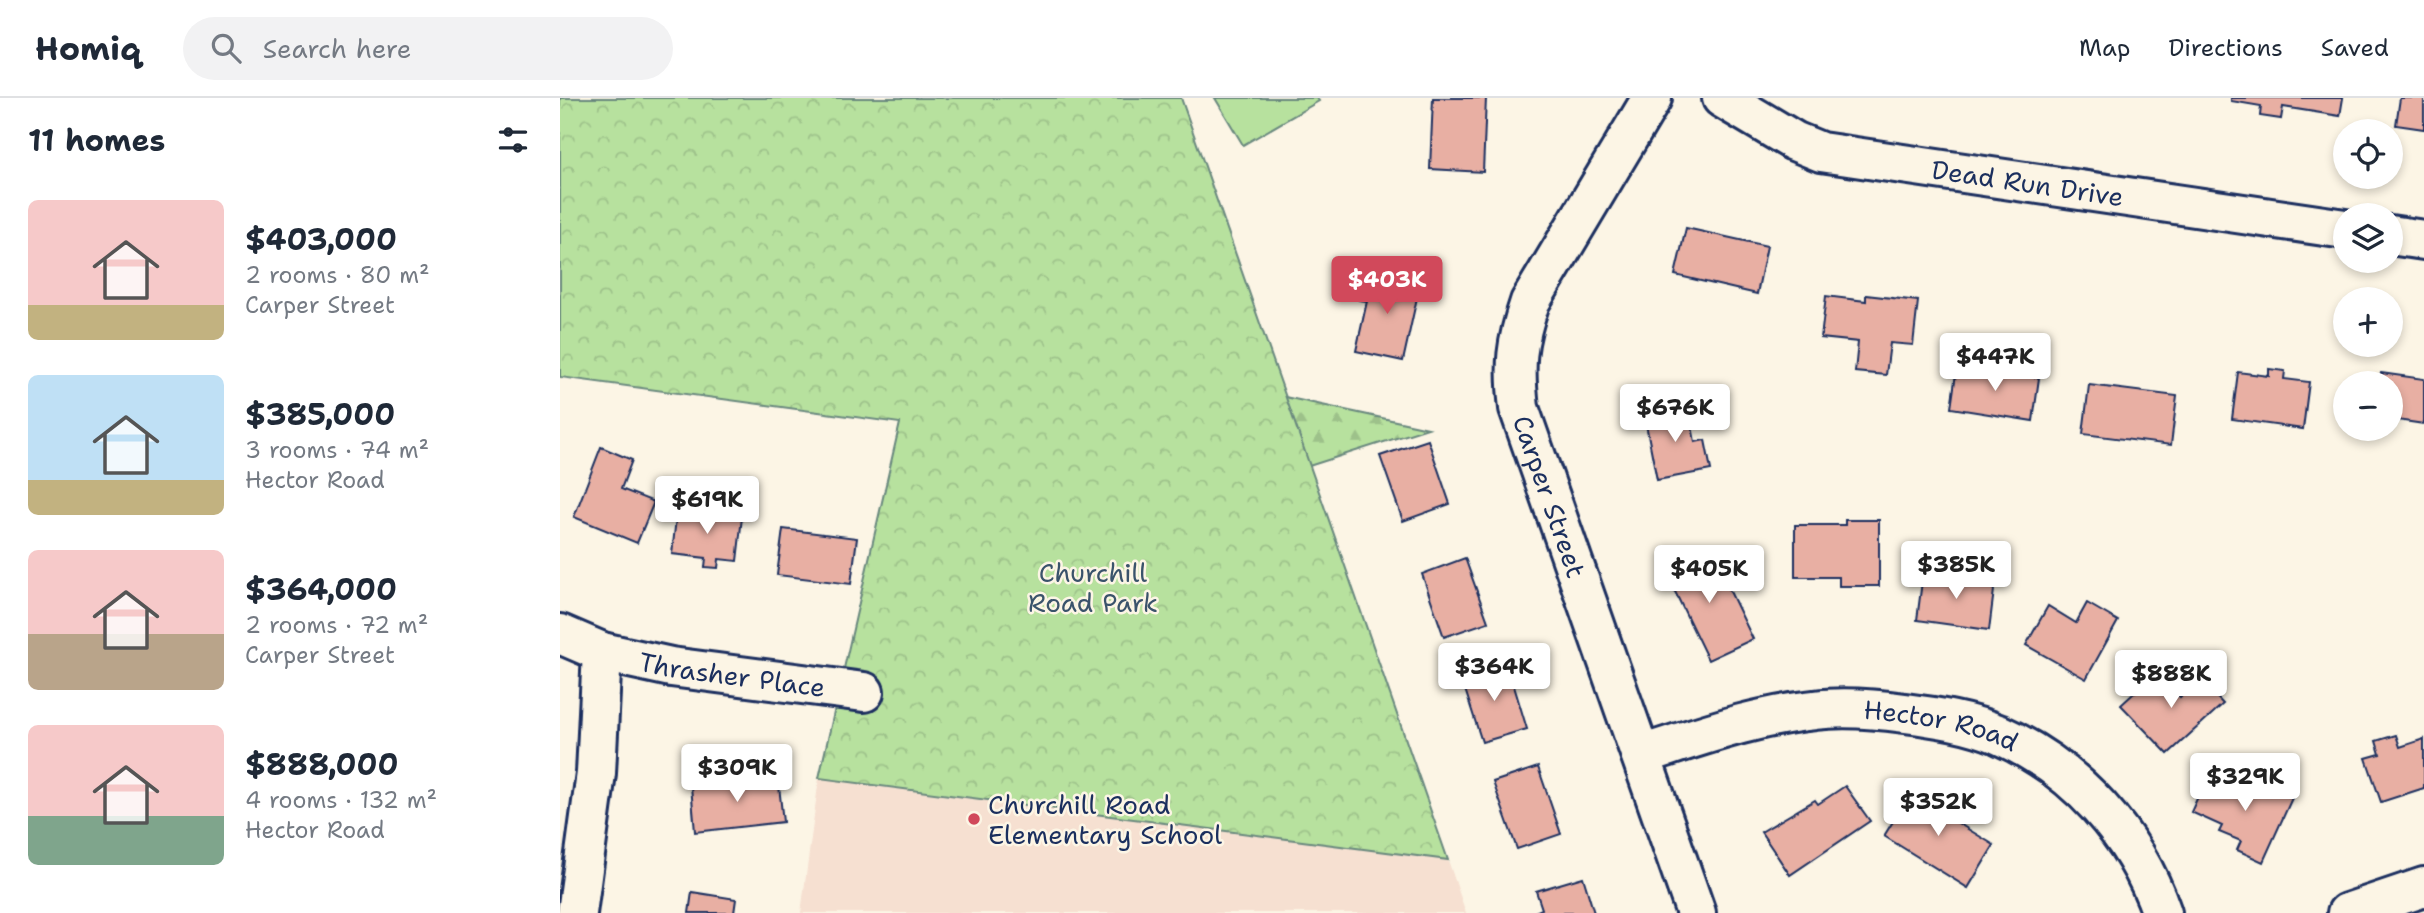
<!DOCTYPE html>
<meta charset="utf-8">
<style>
body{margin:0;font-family:"Shantell Sans",sans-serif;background:#f2f2f3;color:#1f2937;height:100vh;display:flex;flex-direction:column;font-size:26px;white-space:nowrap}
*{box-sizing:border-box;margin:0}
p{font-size:23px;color:#747a83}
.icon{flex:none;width:38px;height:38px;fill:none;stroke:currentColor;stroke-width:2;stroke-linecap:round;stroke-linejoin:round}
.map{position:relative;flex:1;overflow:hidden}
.drawer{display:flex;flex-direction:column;background:#fff;width:560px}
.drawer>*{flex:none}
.tools{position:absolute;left:1773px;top:21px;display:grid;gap:14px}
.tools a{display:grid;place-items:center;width:70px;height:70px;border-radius:50%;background:#fff;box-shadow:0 4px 10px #0003;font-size:35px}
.price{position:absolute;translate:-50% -60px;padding:0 16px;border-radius:7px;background:#fff;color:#222;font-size:23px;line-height:46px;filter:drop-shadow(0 2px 4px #0008)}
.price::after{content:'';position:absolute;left:50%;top:42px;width:21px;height:16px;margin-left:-10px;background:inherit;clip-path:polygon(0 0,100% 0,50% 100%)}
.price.on{background:#d1495b;color:#fff}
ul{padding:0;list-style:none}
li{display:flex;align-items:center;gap:21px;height:175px;padding:0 28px}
li span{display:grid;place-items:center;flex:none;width:196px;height:140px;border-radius:10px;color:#555}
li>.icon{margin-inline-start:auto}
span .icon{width:84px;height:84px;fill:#fffc;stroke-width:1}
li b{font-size:30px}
h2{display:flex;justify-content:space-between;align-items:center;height:84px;padding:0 28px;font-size:30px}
header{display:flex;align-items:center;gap:42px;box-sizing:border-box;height:98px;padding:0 35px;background:#fff;border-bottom:2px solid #e0e1e3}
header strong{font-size:33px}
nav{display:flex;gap:38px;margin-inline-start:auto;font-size:24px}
.search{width:490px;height:63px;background:#f2f2f3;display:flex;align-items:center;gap:18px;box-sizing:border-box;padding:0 24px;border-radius:38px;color:#747a83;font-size:26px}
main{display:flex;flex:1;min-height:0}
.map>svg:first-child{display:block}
.built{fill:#f6e0d1}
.grass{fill:#b7e19e;stroke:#69887e;stroke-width:2}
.forest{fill:url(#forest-firs);stroke:#69887e;stroke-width:2}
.park{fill:url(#park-crowns);stroke:#69887e;stroke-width:2}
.building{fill:#e8afa3;stroke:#1b2f5e;stroke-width:2}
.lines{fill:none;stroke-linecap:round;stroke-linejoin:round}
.minor-casing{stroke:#1b2f5e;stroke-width:44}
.minor{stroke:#fcf5e5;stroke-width:38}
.poi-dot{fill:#d1495b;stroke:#fcf5e5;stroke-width:2.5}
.labels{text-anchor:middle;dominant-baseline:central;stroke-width:5;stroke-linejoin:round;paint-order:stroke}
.street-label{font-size:26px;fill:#1b2f5e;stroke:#fcf5e5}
.park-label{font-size:26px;fill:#3a536b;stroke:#fcf5e5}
.poi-label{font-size:26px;fill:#1b2f5e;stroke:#fcf5e5;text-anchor:start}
</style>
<header>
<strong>Homiq</strong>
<div class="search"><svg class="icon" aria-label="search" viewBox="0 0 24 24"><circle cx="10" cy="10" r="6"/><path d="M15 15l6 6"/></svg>Search here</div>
<nav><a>Map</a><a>Directions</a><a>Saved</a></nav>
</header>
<main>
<section class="drawer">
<h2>11 homes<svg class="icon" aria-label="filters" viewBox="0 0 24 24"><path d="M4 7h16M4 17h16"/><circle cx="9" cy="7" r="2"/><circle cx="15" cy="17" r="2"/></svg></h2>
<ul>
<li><span style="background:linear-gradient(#f6c9c9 75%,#c2b280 0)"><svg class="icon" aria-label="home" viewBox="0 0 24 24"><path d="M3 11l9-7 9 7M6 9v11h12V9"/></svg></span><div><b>$403,000</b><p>2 rooms · 80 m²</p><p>Carper Street</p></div></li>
<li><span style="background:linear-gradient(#bfe0f5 75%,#c2b280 0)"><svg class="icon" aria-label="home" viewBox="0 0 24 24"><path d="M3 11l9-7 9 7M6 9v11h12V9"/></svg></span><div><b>$385,000</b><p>3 rooms · 74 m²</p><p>Hector Road</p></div></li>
<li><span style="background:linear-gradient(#f6c9c9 60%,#b9a48a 0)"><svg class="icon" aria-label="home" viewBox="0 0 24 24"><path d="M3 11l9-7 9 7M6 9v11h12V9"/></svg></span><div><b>$364,000</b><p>2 rooms · 72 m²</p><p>Carper Street</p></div></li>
<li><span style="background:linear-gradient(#f6c9c9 65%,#7fa58c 0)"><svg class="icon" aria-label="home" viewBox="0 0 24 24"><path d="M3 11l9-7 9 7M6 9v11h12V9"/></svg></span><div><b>$888,000</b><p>4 rooms · 132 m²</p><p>Hector Road</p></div></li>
</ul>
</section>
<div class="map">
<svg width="1864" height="815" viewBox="0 0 1864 815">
<defs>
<pattern id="forest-firs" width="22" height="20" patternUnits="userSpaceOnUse" patternTransform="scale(1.75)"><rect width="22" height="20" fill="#b7e19e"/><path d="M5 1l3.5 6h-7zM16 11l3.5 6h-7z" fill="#9dc18a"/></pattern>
<pattern id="park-crowns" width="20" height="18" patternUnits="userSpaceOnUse" patternTransform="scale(1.75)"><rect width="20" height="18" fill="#b7e19e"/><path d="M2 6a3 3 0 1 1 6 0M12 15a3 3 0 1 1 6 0" fill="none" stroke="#9dc18a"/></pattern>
</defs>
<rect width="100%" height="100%" fill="#fcf5e5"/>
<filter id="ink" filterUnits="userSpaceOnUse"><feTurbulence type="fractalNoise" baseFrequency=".0143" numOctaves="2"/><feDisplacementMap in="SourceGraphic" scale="14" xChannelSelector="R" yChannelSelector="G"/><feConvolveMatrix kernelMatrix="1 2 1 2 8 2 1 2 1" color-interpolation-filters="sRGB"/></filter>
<g filter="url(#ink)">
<path class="built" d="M259 680 888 762 906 815H241Z"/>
<path class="grass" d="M655 0H757L759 3 683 47Z"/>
<path class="forest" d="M725 299 868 330 749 368Z"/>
<path class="park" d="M0 0H621L888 762 259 680 340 325 0 279Z"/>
<g class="building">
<path d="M873 0H926L923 74 870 71Z"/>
<path d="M1671 0H1783L1780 18 1723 9 1721 21 1700 18 1701 8 1671 3Z"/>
<path d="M1840 0H1864V31L1836 27Z"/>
<path d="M1126 130 1207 148 1197 196 1115 177Z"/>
<path d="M812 176 860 186 843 263 796 253 807 203 799 202 804 180 811 181Z"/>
<path d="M1306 197 1358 203 1353 247 1330 245 1326 277 1295 274 1298 244 1261 240 1266 198 1306 203Z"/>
<path d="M1397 268 1479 280 1473 323 1391 310Z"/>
<path d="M1709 271 1725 273 1724 281 1749 284 1743 331 1672 321 1678 274 1709 278Z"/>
<path d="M1821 275 1864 281V326L1830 321V285H1819Z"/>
<path d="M1529 287 1617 298 1611 347 1523 336Z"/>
<path d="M1128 307 1135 344 1145 342 1151 372 1097 382 1084 316Z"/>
<path d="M868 342 890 406 843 423 820 358Z"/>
<path d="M41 349 72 362 61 391 94 404 77 445 14 419Z"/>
<path d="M117 411 182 419 177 463 159 461 158 470 145 469 146 460 112 456Z"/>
<path d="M1285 422H1319V488H1279V479H1235V427H1285Z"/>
<path d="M223 431 297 440 291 486 217 477Z"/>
<path d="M1150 452 1193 541 1148 562 1105 473Z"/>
<path d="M905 460 928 524 884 539 862 476Z"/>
<path d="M1363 475 1435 484 1429 532 1357 522Z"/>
<path d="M1527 505 1558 523 1526 581 1466 547 1488 508 1516 525Z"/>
<path d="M947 565 967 631 922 644 901 579Z"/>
<path d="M1597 574 1620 599 1640 581 1663 606 1608 656 1561 607Z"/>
<path d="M1836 637 1840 649 1864 641V690L1821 704 1806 660 1820 656 1816 643Z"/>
<path d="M978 669 1001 736 957 751 933 684Z"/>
<path d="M1678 676 1732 700 1703 764 1677 752 1681 743 1659 734 1662 728 1631 714 1645 683 1670 694Z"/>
<path d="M218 679 223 724 135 734 131 688Z"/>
<path d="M1285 688 1310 723 1230 777 1201 734 1255 702 1258 706Z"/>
<path d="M1355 688 1385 707 1380 714 1434 747 1408 790 1324 738Z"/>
<path d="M1023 779 1034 815H973L982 811 976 793Z"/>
<path d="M132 794 176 801 174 815H129Z"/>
</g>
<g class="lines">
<g class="minor-casing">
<g id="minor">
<path id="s1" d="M1092 0 970 204C956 245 954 267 959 310L1136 815"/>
<path id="s2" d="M1162 0 1234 43 1261 54 1785 131"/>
<path d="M1830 137 1864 142"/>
<path id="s3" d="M0 536 42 554 111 569 304 594"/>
<path id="s4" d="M1081 657C1138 639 1195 618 1255 612 1284 608 1316 611 1345 615 1376 619 1409 624 1438 636 1515 670 1575 736 1602 815"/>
<path d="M17 815 36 675 42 554"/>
<path d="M1787 815 1864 789"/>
</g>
</g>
<use href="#minor" class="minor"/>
</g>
</g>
<circle class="poi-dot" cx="414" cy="721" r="7"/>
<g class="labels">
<g class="street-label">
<text stroke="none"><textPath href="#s2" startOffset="322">Dead Run Drive</textPath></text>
<text stroke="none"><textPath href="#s1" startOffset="439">Carper Street</textPath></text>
<text stroke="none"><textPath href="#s3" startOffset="178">Thrasher Place</textPath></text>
<text stroke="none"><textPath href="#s4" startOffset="308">Hector Road</textPath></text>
</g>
<g class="park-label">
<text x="533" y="474">Churchill<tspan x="533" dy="30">Road Park</tspan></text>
</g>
<g class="poi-label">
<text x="428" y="706">Churchill Road<tspan x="428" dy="30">Elementary School</tspan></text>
</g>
</g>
</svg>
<div class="tools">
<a><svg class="icon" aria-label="locate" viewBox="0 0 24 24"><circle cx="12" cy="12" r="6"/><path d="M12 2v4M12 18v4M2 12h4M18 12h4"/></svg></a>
<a><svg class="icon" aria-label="layers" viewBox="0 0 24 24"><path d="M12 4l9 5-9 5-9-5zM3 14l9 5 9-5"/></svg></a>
<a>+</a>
<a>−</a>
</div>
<b class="price on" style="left:827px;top:218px">$403K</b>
<b class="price" style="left:1435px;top:295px">$447K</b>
<b class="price" style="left:1115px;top:346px">$676K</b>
<b class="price" style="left:147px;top:438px">$619K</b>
<b class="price" style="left:1396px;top:503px">$385K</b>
<b class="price" style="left:1149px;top:507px">$405K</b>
<b class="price" style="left:934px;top:605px">$364K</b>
<b class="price" style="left:1611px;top:612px">$888K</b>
<b class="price" style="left:177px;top:706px">$309K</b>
<b class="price" style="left:1685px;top:715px">$329K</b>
<b class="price" style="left:1378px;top:740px">$352K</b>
</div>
</main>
